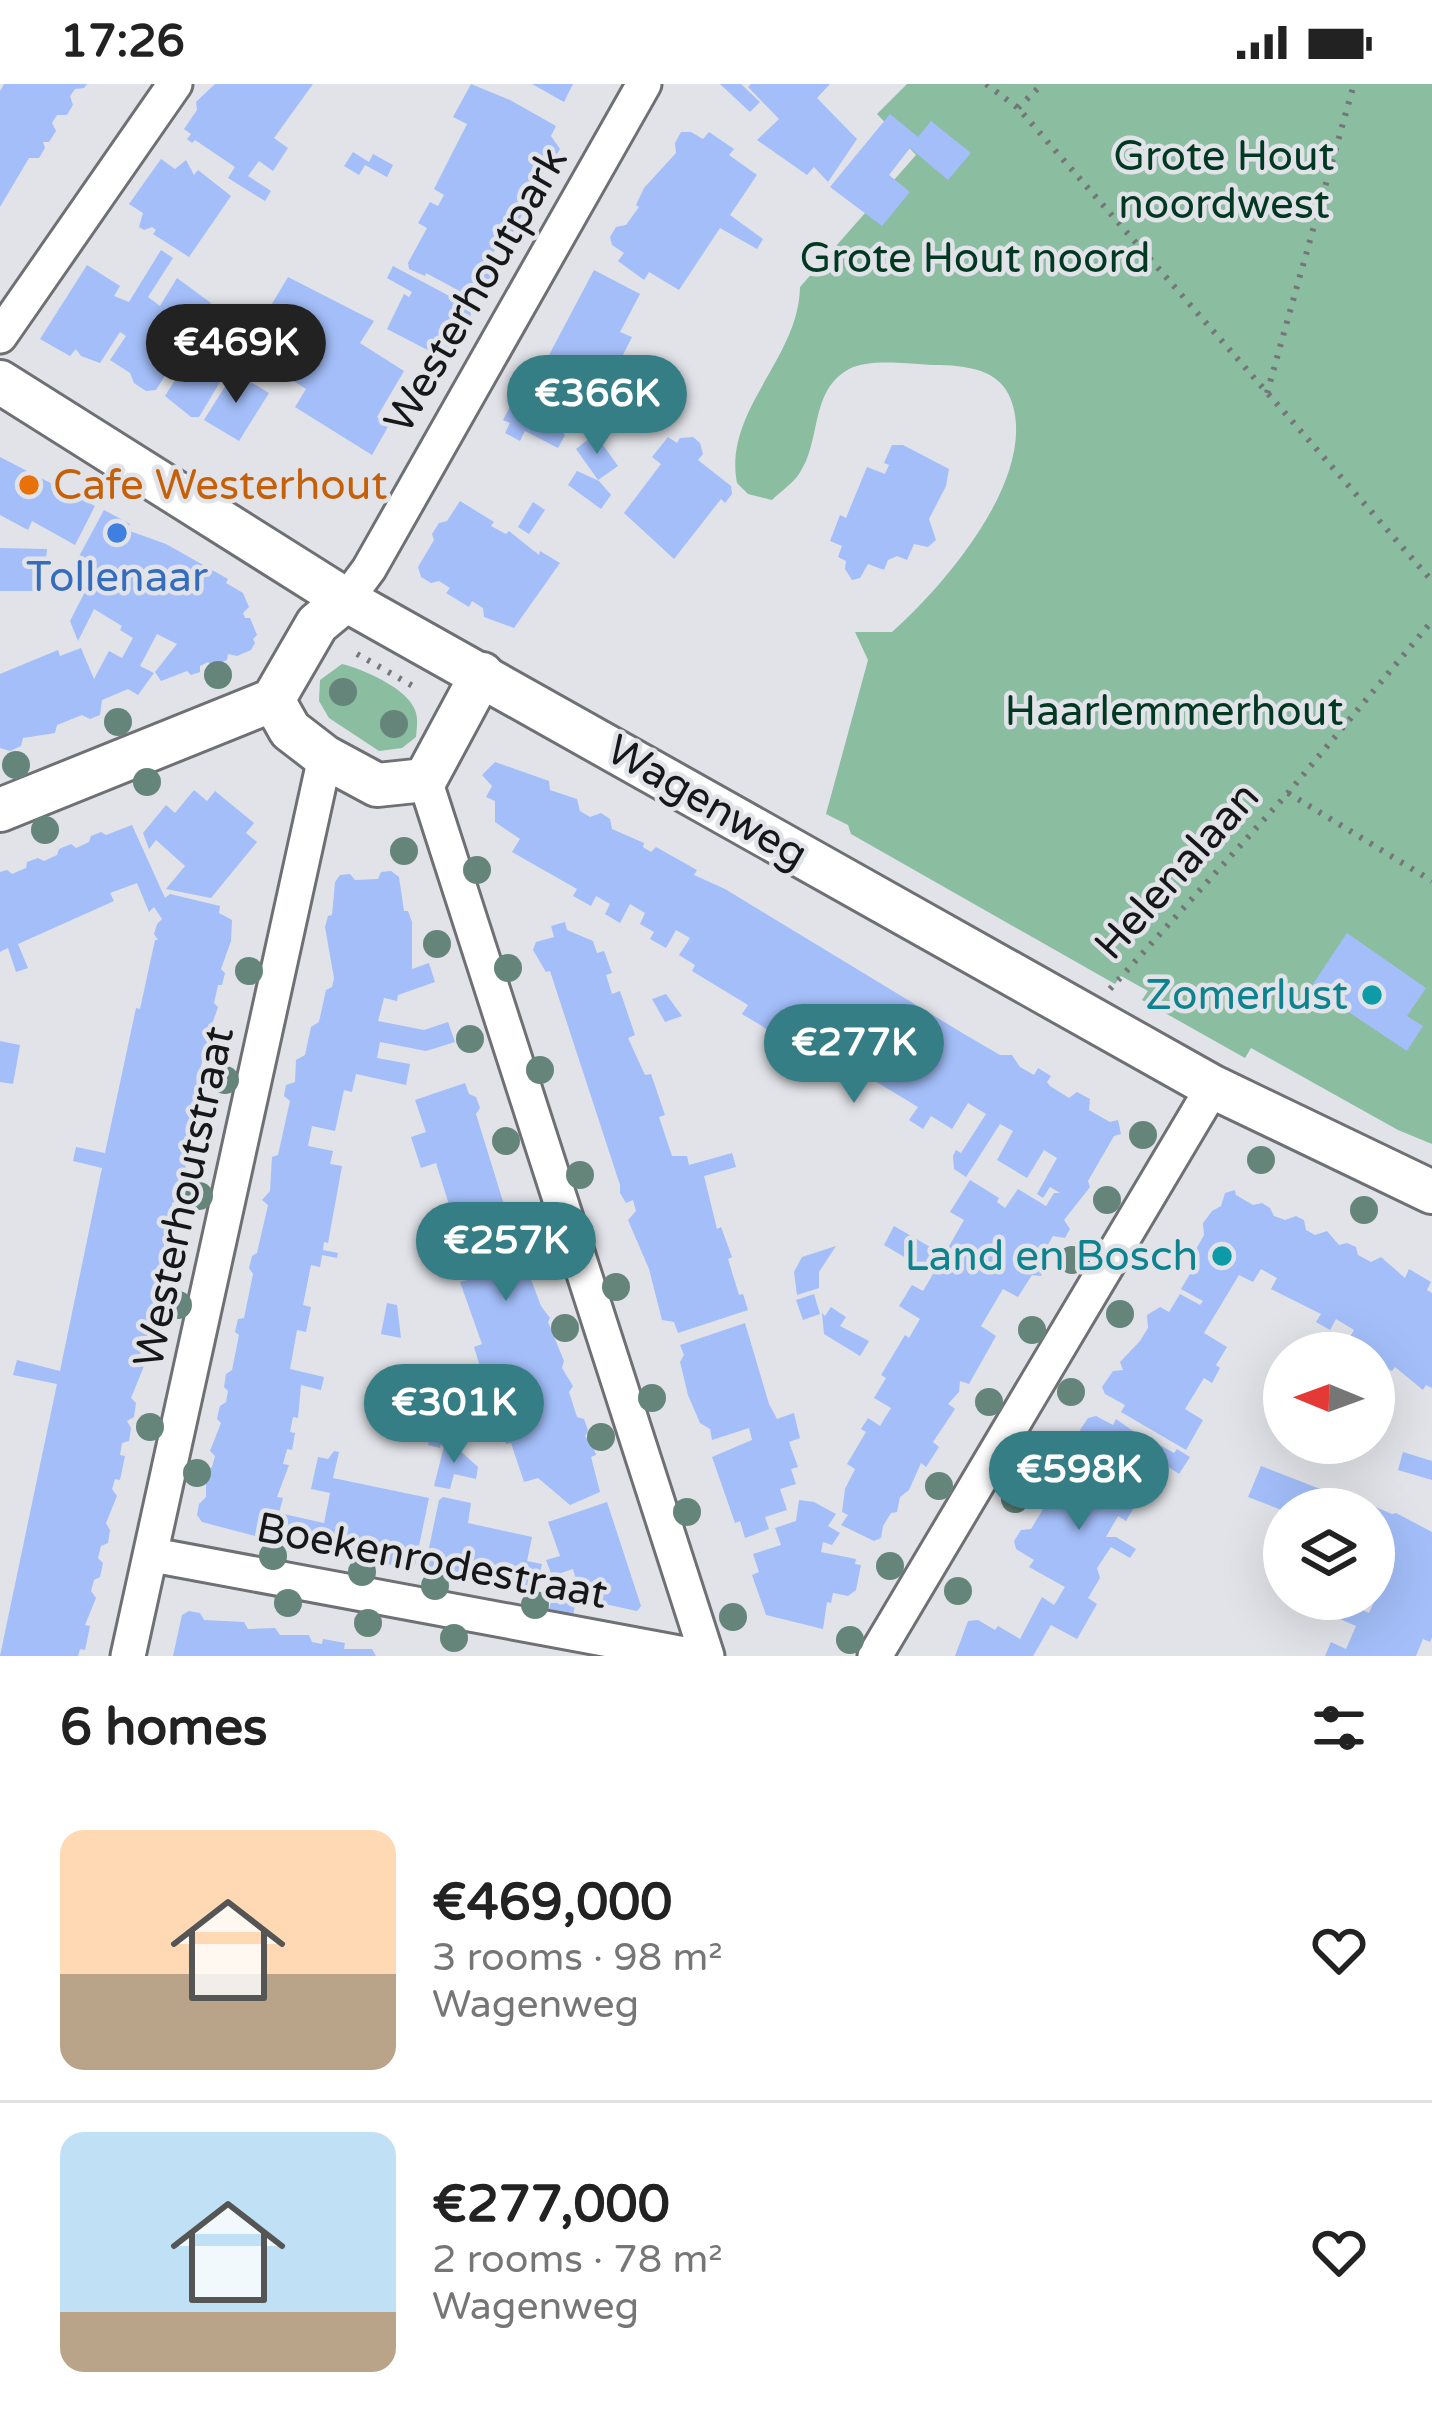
<!DOCTYPE html>
<meta charset="utf-8">
<style>
body{margin:0;font-family:"Varela Round",sans-serif;background:#f6f6f6;color:#222;height:100vh;display:flex;flex-direction:column;font-size:45px;white-space:nowrap}
*{box-sizing:border-box;margin:0}
p{font-size:39px;color:#767676}
.icon{flex:none;width:66px;height:66px;fill:none;stroke:currentColor;stroke-width:2;stroke-linecap:round;stroke-linejoin:round}
.map{position:relative;height:1572px;overflow:hidden}
.side{display:flex;flex-direction:column;background:#fff;flex:1}
.side>*{flex:none}
.needle{width:78px;rotate:271deg}
.controls{position:absolute;left:1263px;top:1248px;display:grid;gap:24px}
.controls a{display:grid;place-items:center;width:132px;height:132px;border-radius:50%;background:#fff;box-shadow:0 12px 48px #0002;font-size:60px}
.price{position:absolute;translate:-50% -102px;padding:0 27px;border-radius:42px;background:#367e85;color:#fff;font-size:39px;line-height:78px;filter:drop-shadow(0 3px 6px #0008)}
.price::after{content:'';position:absolute;left:50%;top:72px;width:36px;height:27px;margin-left:-18px;background:inherit;clip-path:polygon(0 0,100% 0,50% 100%)}
.price.active{background:#222;color:#fff}
ul{padding:0;list-style:none}
li{display:flex;align-items:center;gap:36px;height:300px;padding:0 60px}
li+li{border-top:3px solid #e0e0e0}
li span{display:grid;place-items:center;flex:none;width:336px;height:240px;border-radius:24px;color:#555}
li>.icon{margin-inline-start:auto}
span .icon{width:144px;height:144px;fill:#fffc;stroke-width:1}
li b{font-size:51px}
h2{display:flex;justify-content:space-between;align-items:center;height:144px;padding:0 60px;font-size:51px}
.status{display:flex;justify-content:space-between;align-items:center;height:84px;padding:0 60px;background:#fff;direction:ltr}
.status svg{height:33px;fill:currentColor}
.map>svg:first-child{display:block}
.green{fill:#8bbda1}
.building{fill:#a3bef9}
.lines{fill:none;stroke-linecap:round;stroke-linejoin:round}
.minor-casing{stroke:#6e7074;stroke-width:39}
.tertiary-casing{stroke:#6e7074;stroke-width:48}
.path{stroke:#747679;stroke-width:6;stroke-dasharray:3 9;stroke-linecap:butt}
.minor{stroke:#fff;stroke-width:33}
.tertiary{stroke:#fff;stroke-width:42}
.tree{fill:#65857b}
.food-dot{fill:#e8710a;stroke:#e1e3e8;stroke-width:4.5}
.shop-dot{fill:#3f7fe0;stroke:#e1e3e8;stroke-width:4.5}
.culture-dot{fill:#0f9aa8;stroke:#e1e3e8;stroke-width:4.5}
.labels{text-anchor:middle;dominant-baseline:central;stroke-width:9;stroke-linejoin:round;paint-order:stroke}
.park-label{font-size:42px;fill:#003821;stroke:#e1e3e8}
.street-label{font-size:42px;fill:#161718;stroke:#e1e3e8}
.food-label{font-size:42px;fill:#c56008;stroke:#e1e3e8;text-anchor:start}
.shop-label{font-size:42px;fill:#366cbe;stroke:#e1e3e8}
.culture-label{font-size:42px;fill:#0d838f;stroke:#e1e3e8;text-anchor:end}
</style>
<div class="status"><b>17:26</b><svg viewBox="0 0 49 12"><path d="M0 12V9h3v3zM5 12V6h3v6zM10 12V3h3v9zM15 12V0h3v12zM26 1h20v11H26zM47 4h2v5h-2z"/></svg></div>
<div class="map">
<svg width="1432" height="1572" viewBox="0 0 1432 1572">
<rect width="100%" height="100%" fill="#e1e3e8"/>
<g class="green">
<path d="M907 0H1432V1060L1398 1046 1251 964 1245 974 1142 916 1148 907 1121 892 1115 900 851 750 848 741 826 730 868 576 855 548H892C944 502 1034 397 1013 322 1004 287 972 282 940 281 915 281 871 273 849 285 809 307 822 357 799 390 792 400 780 408 772 416L748 410 737 399C723 326 799 275 800 203L916 71 877 30Z"/>
<path d="M342 580C363 585 403 603 413 622 419 632 417 642 416 653L402 664 379 667 329 634 319 617 320 596Z"/>
</g>
<g class="building">
<path d="M4 0H87L84 4 75 5 70 12 73 21 67 31H57L52 39 56 47 49 58H43L45 64 39 74H29L0 123V7Z"/>
<path d="M215 0H313L274 54 288 64 273 87 259 77 248 92 271 107 265 117 228 94 235 83 195 56 192 59 187 55 191 50 184 45 197 26 196 18Z"/>
<path d="M471 0 510 16 556 42 551 52 560 65 552 78 542 80 517 126 523 129 507 159 500 155 489 178 493 188 487 200H473L467 211 426 189 425 192 409 185 408 179 427 144 418 139 430 118 438 122 444 111 434 105 467 40 453 33Z"/>
<path d="M532 0H573L564 18Z"/>
<path d="M720 0H741L760 18 750 28Z"/>
<path d="M751 0H830L817 14 857 55 828 98 814 83 807 91 757 56 779 35 748 3Z"/>
<path d="M890 30 918 53 931 37 971 69 948 96 910 64 889 91 910 108 882 142 830 103Z"/>
<path d="M681 48H691L703 55 709 48 734 65 729 71 757 91 730 131 763 155 757 165 720 144 679 206 649 188 644 196 618 177 624 169 612 161 610 153 616 143 626 141 639 123 636 121 644 104 676 69 675 59Z"/>
<path d="M353 68 369 78 373 70 393 81 387 93 365 81 359 91 344 82Z"/>
<path d="M161 75 175 85 186 76 194 91 198 86 231 112 189 173 153 150 156 146 152 143 144 146 139 143 143 129 129 120Z"/>
<path d="M161 166 173 174 148 213 160 222 177 194 211 219 156 306 146 307 134 299 130 289 110 276 126 252 120 248 100 279 81 272 76 265 70 272 40 255 87 181 120 202 114 212 129 218Z"/>
<path d="M393 182 470 223 471 233 460 241 452 257 455 262 450 270 443 274 387 245 404 210 409 213 412 208 387 194Z"/>
<path d="M594 186 640 210 620 248 632 253 619 279 614 277 610 284 603 280 592 302 615 314 610 325 539 290Z"/>
<path d="M288 193 374 237 360 259 404 287 377 333 389 341 372 371 295 323 306 305 245 265Z"/>
<path d="M222 220 235 227 219 256 238 268 199 333H191L165 312Z"/>
<path d="M234 288 269 309 239 357 204 336Z"/>
<path d="M520 304 562 328 555 342 565 351 558 364 525 347 520 357 505 349 510 339 503 336Z"/>
<path d="M595 350 618 382 598 396 576 365Z"/>
<path d="M668 353 677 359 680 354 693 353 700 359 703 370 698 376 731 402 732 410 725 419 721 415 674 475 624 429 661 380 652 373Z"/>
<path d="M892 361H903L949 385 946 402 929 435 936 456 928 463 914 460 907 476 897 472 888 476 884 486 868 480 860 494 852 496 845 485 846 477 838 473 842 462 830 457 840 431 846 434 867 383 885 390 889 381 884 379Z"/>
<path d="M0 373 95 422 75 461 32 437 28 446 0 431Z"/>
<path d="M577 387 599 397 611 411 601 425 568 401Z"/>
<path d="M460 417 494 438 491 442 506 450 509 447 539 471 540 467 560 479 514 544 484 533 483 524 472 517 469 523 446 509 450 504 439 497 431 499 421 493 418 483 434 456 432 450 439 439 447 437Z"/>
<path d="M533 418 545 426 529 450 518 443Z"/>
<path d="M104 426 130 440 127 446 166 460 228 495 226 499 243 509 249 523 243 529 245 534H250L257 551 253 555 255 559 251 566 237 572 228 570 227 576 213 582 208 578 200 582V588L191 591 187 587 161 597 155 588 177 560 157 550 140 582 154 589 138 611 128 605 102 616 100 631 90 635 82 631 57 641 55 649 23 654 21 662 10 667 0 664V590L58 566 60 572 81 564 94 595 109 567 122 574 133 554 120 546 122 542 94 525 78 557 70 537 91 496 102 490 77 476Z"/>
<path d="M0 464 47 465 45 487H39L38 507H0Z"/>
<path d="M495 678 549 697 550 706 577 715 580 727 590 733 601 729 610 735 612 745 644 759 643 763 651 768 656 763 697 786 694 791 725 805 964 950 1000 971H1012L1020 983 1034 991 1038 984 1051 992 1047 998 1050 1002 1069 1014 1077 1008 1090 1015 1089 1026 1110 1038 1118 1036 1121 1050 1114 1052 1088 1097 1090 1103 1064 1136 1070 1145 1065 1154 1053 1152 1040 1174 1046 1182 1041 1192 1032 1191 1018 1213 1003 1205 981 1242 996 1252 969 1300 960 1297 959 1308 948 1320 955 1325 933 1358 939 1363 926 1383 921 1379 909 1406 900 1413 897 1428 891 1429 883 1442 881 1454 874 1457 841 1441 848 1431 842 1428 845 1405 855 1385 847 1380 866 1348 861 1345 868 1334 880 1342 891 1324 874 1314 886 1294 881 1291 905 1251 909 1254 920 1235 899 1222 912 1201 923 1207 933 1190 884 1161 894 1142 944 1171 964 1136 950 1128 970 1096 999 1114 997 1118 1005 1124 1018 1105 1046 1122 1054 1109H1060L1050 1103 1043 1114 1037 1110 1057 1074 1044 1066 1027 1094 997 1076 1013 1047 1000 1040 966 1093 954 1085 953 1072 956 1066 961 1069 986 1030 968 1019 952 1045 931 1032 923 1045 909 1036 918 1023 865 991 859 1001 742 930 748 921 692 887 695 881 679 871 690 854 676 846 666 864 650 855 654 848 640 840 645 829 630 820 620 839 605 830 610 820 596 812 591 822 573 812 577 805 512 768 520 755 495 738V717L486 713 492 702 482 691Z"/>
<path d="M194 706 207 717 215 707 254 739 246 749 257 758 211 814 166 805 185 782 156 756 149 765 143 749 166 721 175 729Z"/>
<path d="M132 741 165 814 170 810 220 822 219 829 232 836 231 857 221 885 225 889 222 901H218L214 919 218 923 207 955 209 969 204 970 200 986 205 987 199 1013 194 1012 192 1023 196 1030 185 1059 191 1060 185 1085 180 1084 178 1095 182 1101 179 1116 172 1119 171 1152 164 1155V1187L158 1191 155 1203 160 1204 154 1230 149 1229 146 1240 151 1248 149 1259 141 1265 139 1277 144 1282 131 1314 136 1319 134 1333 127 1337 131 1344 129 1357 122 1359 120 1371 125 1372 120 1396 115 1395 112 1405 117 1412 106 1439 110 1446 108 1459 101 1462 98 1474 103 1479 100 1493 94 1496 91 1507 96 1514 85 1541 90 1542 85 1566 80 1565 78 1572H0L57 1300 13 1291 17 1276 60 1287 102 1084 73 1077 76 1063 105 1069 136 924 140 925 155 856H158L154 850 157 840 162 835 154 823 149 828 137 799 110 809 114 817 18 860 28 884 16 888 8 864 0 868V788L7 786 12 790 26 784 27 778 38 774 44 777 57 771 59 765 71 760 76 764 89 758 91 752 101 748 106 751Z"/>
<path d="M391 787 399 793 404 827H408L412 838V885L429 879 435 898 398 911 397 917 384 914 378 937 424 946 448 938 455 958 426 967 380 958 377 974 410 980 406 1001 356 990 352 1008 344 1006 335 1047 312 1042 308 1062 333 1067 330 1080 342 1082 328 1159 324 1158 323 1166 338 1169 337 1174 322 1171 320 1183 311 1181 303 1221 311 1223 306 1248 297 1246 290 1285 324 1293 321 1306 301 1301 298 1334 293 1333 290 1348 295 1349 292 1366 287 1365 283 1380 289 1381 277 1413 283 1414 279 1429 324 1439 330 1409 311 1405 318 1373 328 1375 334 1367 339 1368 333 1394 429 1414 415 1481 405 1479 397 1484 373 1473 367 1477 355 1475 353 1469 341 1467V1471L319 1467 322 1452 290 1446 285 1460 202 1438 197 1431 199 1420 206 1413V1388L212 1383 215 1372 210 1367 221 1339 217 1335 220 1322 226 1318 228 1307 224 1303 226 1290 232 1286 239 1251 235 1248 238 1235 244 1234 253 1190 249 1184 252 1172 257 1169 268 1121 262 1116 270 1107 272 1073 278 1071 290 1017 284 1012 286 1001 295 998 296 976 305 971 311 943 319 938 326 906 332 903 334 894 325 843 328 832 332 831 335 798 340 791 350 790 355 796 378 795 381 788Z"/>
<path d="M565 838 567 846 593 857 597 869 604 867 612 889 606 891 612 910 620 907 635 951 628 954 645 991 651 990 665 1031 659 1033 672 1072H687L689 1081 732 1069 736 1083 704 1092 717 1145 721 1143 732 1173 728 1175 739 1211 743 1210 748 1226 678 1249 674 1238 662 1236 649 1185 628 1136 636 1127 633 1116 626 1119 620 1109V1101L550 887 546 888 533 866 536 858 554 853 551 842Z"/>
<path d="M1347 849 1426 904 1407 932 1423 942 1407 967 1311 903Z"/>
<path d="M666 910 682 932 665 938 652 915Z"/>
<path d="M0 957 20 961 13 1000 0 998Z"/>
<path d="M465 999 469 1010 476 1013 480 1024 476 1030 509 1137 541 1222 550 1234 548 1238 564 1277 562 1284 573 1302 569 1308 577 1333 584 1335 588 1346 585 1353 591 1355 596 1371 591 1373 600 1408 570 1421 538 1394 524 1398 511 1359 506 1360 496 1327 505 1324 492 1289 483 1292 474 1263 482 1260 460 1198 474 1194 463 1160 453 1164 441 1130 451 1127 436 1079 421 1084 411 1053 426 1048 415 1016Z"/>
<path d="M1235 1106 1236 1111 1253 1121 1262 1119 1270 1124 1274 1132 1285 1136 1296 1132 1304 1136 1306 1146 1315 1151 1327 1147 1339 1161 1347 1159 1356 1163 1358 1171 1371 1178 1381 1173 1405 1194 1409 1185 1431 1198 1427 1206 1432 1209V1304L1426 1301 1423 1306 1395 1283 1392 1287 1375 1278 1378 1272 1350 1253 1354 1246 1336 1235 1330 1246 1316 1238 1321 1230 1271 1205 1277 1194 1261 1185 1253 1198 1239 1191 1204 1249 1227 1263 1216 1281 1220 1284 1212 1299 1204 1294 1185 1325 1203 1336 1186 1366 1121 1328 1125 1321 1105 1310 1102 1303 1113 1287 1123 1286 1120 1278 1140 1257 1148 1244 1147 1231 1160 1223 1169 1228 1180 1210 1200 1221 1203 1217 1181 1205 1193 1185 1190 1176 1204 1151 1203 1139 1212 1127 1221 1122 1225 1109Z"/>
<path d="M836 1162 819 1188V1204L797 1211 794 1188 802 1173Z"/>
<path d="M814 1210 820 1230 803 1236 796 1216Z"/>
<path d="M387 1219 397 1221 401 1254 381 1250Z"/>
<path d="M831 1223 846 1233 840 1242 869 1257 860 1272 824 1250 822 1229 825 1232Z"/>
<path d="M745 1239 769 1320 777 1335 794 1329 800 1354 789 1358 798 1383 791 1385 796 1400 780 1405 787 1426 765 1433 769 1445 745 1454 740 1437 735 1439 712 1373 752 1356 749 1344 712 1356 710 1345 700 1339 688 1311 680 1278 684 1271 680 1261Z"/>
<path d="M444 1327 447 1334 440 1364 428 1361 432 1341 424 1334Z"/>
<path d="M1096 1332 1113 1341 1116 1335 1156 1363 1158 1360 1174 1369 1177 1365 1190 1373 1179 1390 1167 1382 1160 1393 1151 1394 1126 1437 1118 1432 1106 1453H1116L1136 1465 1130 1474 1111 1463 1097 1484 1100 1494 1088 1514 1097 1520 1077 1555 1051 1541 1033 1572H955L968 1537 978 1536 995 1546 998 1542 1020 1555 1042 1513 1054 1521 1065 1503 1029 1483 1034 1476 1016 1465 1014 1457 1021 1446 1031 1445 1085 1355 1080 1346 1088 1334Z"/>
<path d="M446 1354 478 1383 476 1395 454 1390 450 1405 434 1402Z"/>
<path d="M1403 1368 1432 1377V1396L1398 1386Z"/>
<path d="M1261 1382 1346 1415 1347 1411 1392 1430 1396 1429 1432 1448V1553L1430 1558 1423 1555 1416 1572H1325L1331 1558 1346 1565 1356 1542 1340 1535 1347 1519 1369 1529 1377 1511 1374 1491 1383 1495 1391 1477 1374 1470V1425L1284 1427 1248 1413Z"/>
<path d="M443 1413 471 1419 468 1439 532 1453 527 1477 542 1480 536 1506 511 1501 506 1505 488 1497 485 1501 474 1498 472 1494 438 1489 425 1483 439 1416Z"/>
<path d="M799 1416 814 1418 836 1430 828 1442 840 1449 832 1461 823 1458 821 1468 856 1475 855 1480 861 1481 856 1506 848 1512 833 1509 831 1519 827 1518 823 1545 766 1531 752 1491 759 1488 753 1470 781 1461 775 1444 796 1437Z"/>
<path d="M607 1418 641 1522 637 1527 577 1514 573 1531 549 1525 554 1507 577 1499 573 1485 552 1492 546 1476 560 1472 548 1438Z"/>
<path d="M189 1527 200 1529 204 1536 244 1538 248 1545 275 1544 280 1551H309L312 1558 322 1560 323 1555 345 1559 344 1565H372L376 1572H173L182 1531Z"/>
</g>
<g class="lines">
<g class="minor-casing">
<g id="minor">
<path d="M0 252 175 0"/>
<path d="M346 516 369 485 644 0"/>
<path d="M425 696 707 1572"/>
<path d="M153 1471 695 1572"/>
<path d="M128 1572 325 673"/>
<path d="M875 1572 1213 1003"/>
</g>
</g>
<g class="tertiary-casing">
<g id="tertiary">
<path d="M0 298 346 516 1213 1003 1432 1108"/>
<path d="M273 616 290 646 325 673 377 701 425 696 482 590"/>
<path d="M0 726 273 616 317 540 346 516"/>
</g>
</g>
<g class="path">
<path d="M986 0 1018 24 1432 497"/>
<path d="M1018 24 1042 0"/>
<path d="M1267 309 1354 0"/>
<path d="M357 570 418 605"/>
<path d="M1288 709 1432 797"/>
<path d="M1110 905 1288 709 1432 537"/>
</g>
<use href="#minor" class="minor"/>
<use href="#tertiary" class="tertiary"/>
</g>
<g class="tree">
<circle cx="218" cy="591" r="14"/>
<circle cx="343" cy="608" r="14"/>
<circle cx="118" cy="638" r="14"/>
<circle cx="394" cy="640" r="14"/>
<circle cx="16" cy="681" r="14"/>
<circle cx="147" cy="698" r="14"/>
<circle cx="45" cy="746" r="14"/>
<circle cx="404" cy="767" r="14"/>
<circle cx="477" cy="786" r="14"/>
<circle cx="437" cy="860" r="14"/>
<circle cx="508" cy="884" r="14"/>
<circle cx="249" cy="887" r="14"/>
<circle cx="470" cy="955" r="14"/>
<circle cx="540" cy="986" r="14"/>
<circle cx="225" cy="996" r="14"/>
<circle cx="1143" cy="1051" r="14"/>
<circle cx="506" cy="1057" r="14"/>
<circle cx="1261" cy="1076" r="14"/>
<circle cx="580" cy="1091" r="14"/>
<circle cx="199" cy="1112" r="14"/>
<circle cx="1107" cy="1116" r="14"/>
<circle cx="1364" cy="1126" r="14"/>
<circle cx="534" cy="1150" r="14"/>
<circle cx="1072" cy="1176" r="14"/>
<circle cx="616" cy="1203" r="14"/>
<circle cx="178" cy="1221" r="14"/>
<circle cx="1120" cy="1230" r="14"/>
<circle cx="565" cy="1244" r="14"/>
<circle cx="1032" cy="1246" r="14"/>
<circle cx="1071" cy="1308" r="14"/>
<circle cx="652" cy="1314" r="14"/>
<circle cx="989" cy="1318" r="14"/>
<circle cx="150" cy="1343" r="14"/>
<circle cx="601" cy="1353" r="14"/>
<circle cx="197" cy="1389" r="14"/>
<circle cx="939" cy="1402" r="14"/>
<circle cx="1015" cy="1415" r="14"/>
<circle cx="687" cy="1428" r="14"/>
<circle cx="273" cy="1472" r="14"/>
<circle cx="890" cy="1482" r="14"/>
<circle cx="362" cy="1488" r="14"/>
<circle cx="435" cy="1502" r="14"/>
<circle cx="958" cy="1507" r="14"/>
<circle cx="288" cy="1519" r="14"/>
<circle cx="535" cy="1521" r="14"/>
<circle cx="733" cy="1533" r="14"/>
<circle cx="368" cy="1539" r="14"/>
<circle cx="454" cy="1554" r="14"/>
<circle cx="850" cy="1556" r="14"/>
</g>
<circle class="food-dot" cx="29" cy="401" r="12"/>
<circle class="shop-dot" cx="117" cy="449" r="12"/>
<g class="culture-dot">
<circle cx="1372" cy="911" r="12"/>
<circle cx="1222" cy="1172" r="12"/>
</g>
<g class="labels">
<g class="park-label">
<text x="1224" y="72">Grote Hout<tspan x="1224" dy="48">noordwest</tspan></text>
<text x="975" y="174">Grote Hout noord</text>
<text x="1174" y="627">Haarlemmerhout</text>
</g>
<g class="street-label">
<text transform="translate(476 206) rotate(-60)">Westerhoutpark</text>
<text transform="translate(707 718) rotate(30)">Wagenweg</text>
<text transform="translate(1177 787) rotate(-48)">Helenalaan</text>
<text transform="translate(184 1113) rotate(-78)">Westerhoutstraat</text>
<text transform="translate(432 1477) rotate(11)">Boekenrodestraat</text>
</g>
<g class="food-label">
<text x="53" y="401">Cafe Westerhout</text>
</g>
<g class="shop-label">
<text x="117" y="493">Tollenaar</text>
</g>
<g class="culture-label">
<text x="1348" y="911">Zomerlust</text>
<text x="1198" y="1172">Land en Bosch</text>
</g>
</g>
</svg>
<div class="controls">
<a><svg class="needle" viewBox="-14 -14 28 28"><path d="M0-13l5 13h-10z" fill="#e53935"/><path d="M0 13l5-13h-10z" fill="#767676"/></svg></a>
<a><svg class="icon" aria-label="layers" viewBox="0 0 24 24"><path d="M12 4l9 5-9 5-9-5zM3 14l9 5 9-5"/></svg></a>
</div>
<b class="price active" style="left:236px;top:322px">€469K</b>
<b class="price" style="left:597px;top:373px">€366K</b>
<b class="price" style="left:854px;top:1022px">€277K</b>
<b class="price" style="left:506px;top:1220px">€257K</b>
<b class="price" style="left:454px;top:1382px">€301K</b>
<b class="price" style="left:1079px;top:1449px">€598K</b>
</div>
<section class="side">
<h2>6 homes<svg class="icon" aria-label="filters" viewBox="0 0 24 24"><path d="M4 7h16M4 17h16"/><circle cx="9" cy="7" r="2"/><circle cx="15" cy="17" r="2"/></svg></h2>
<ul>
<li><span style="background:linear-gradient(#ffd9b3 60%,#b9a48a 0)"><svg class="icon" aria-label="home" viewBox="0 0 24 24"><path d="M3 11l9-7 9 7M6 9v11h12V9"/></svg></span><div><b>€469,000</b><p>3 rooms · 98 m²</p><p>Wagenweg</p></div><svg class="icon" aria-label="heart" viewBox="0 0 24 24"><path d="M12 20l-8-8c-3-5 5-10 8-4 3-6 11-1 8 4z"/></svg></li>
<li><span style="background:linear-gradient(#bfe0f5 75%,#b9a48a 0)"><svg class="icon" aria-label="home" viewBox="0 0 24 24"><path d="M3 11l9-7 9 7M6 9v11h12V9"/></svg></span><div><b>€277,000</b><p>2 rooms · 78 m²</p><p>Wagenweg</p></div><svg class="icon" aria-label="heart" viewBox="0 0 24 24"><path d="M12 20l-8-8c-3-5 5-10 8-4 3-6 11-1 8 4z"/></svg></li>
</ul>
</section>
